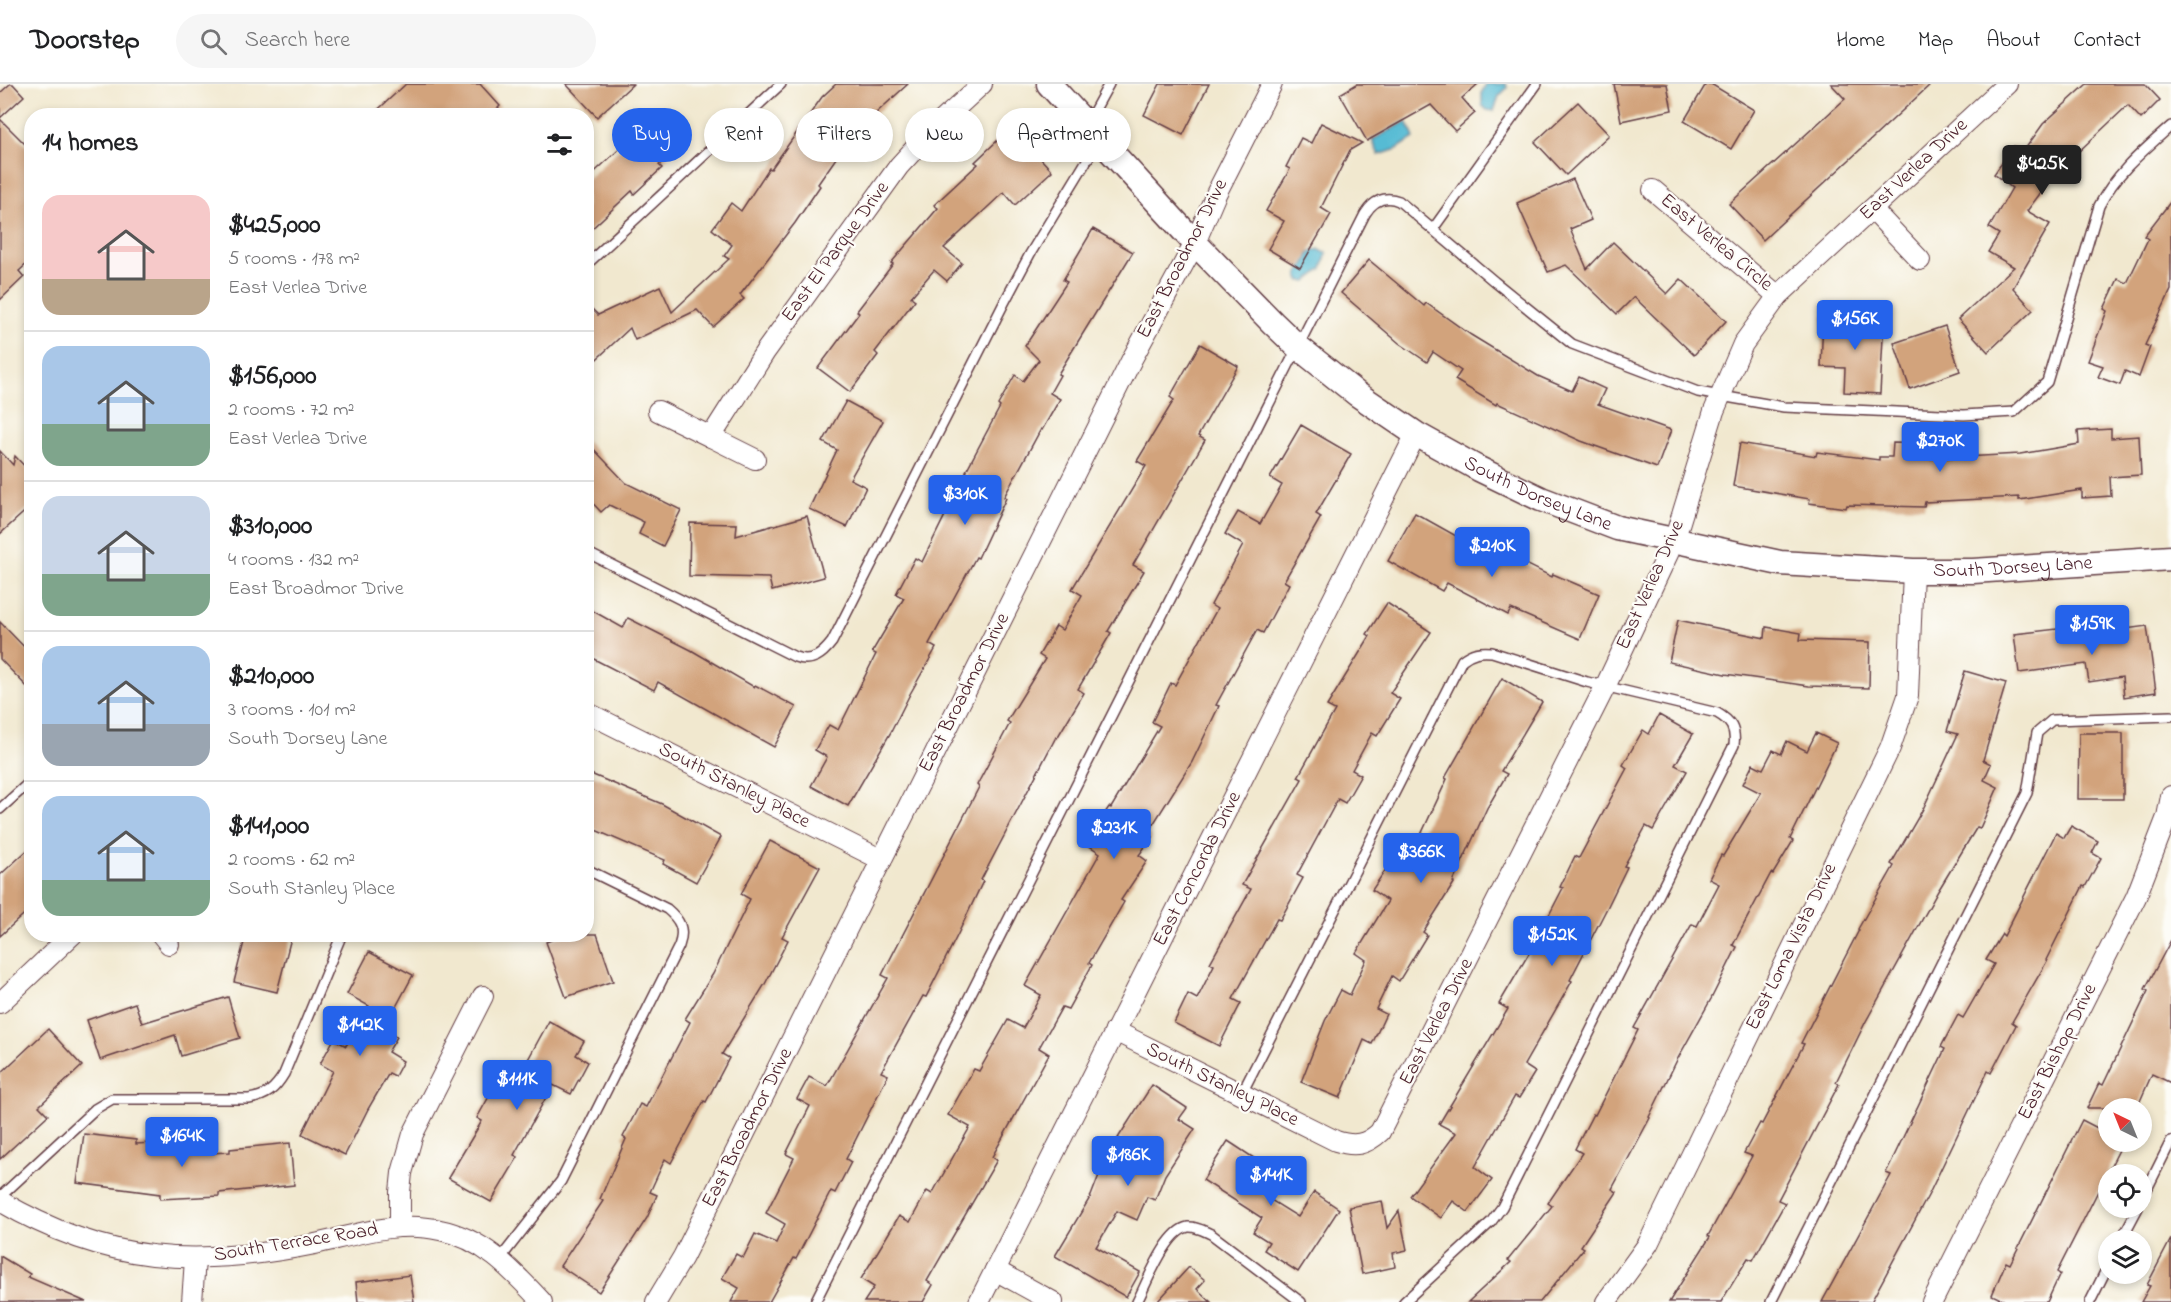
<!DOCTYPE html>
<meta charset="utf-8">
<style>
body{margin:0;font-family:"Indie Flower",sans-serif;background:#f6f6f6;color:#202124;height:100vh;display:flex;flex-direction:column;font-size:22px;white-space:nowrap}
*{box-sizing:border-box;margin:0}
p{font-size:20px;color:#757577}
.icon{flex:none;width:33px;height:33px;fill:none;stroke:currentColor;stroke-width:2;stroke-linecap:round;stroke-linejoin:round}
.map{position:relative;flex:1;overflow:hidden}
.drawer{position:absolute;left:24px;top:24px;width:570px;height:834px;display:flex;flex-direction:column;background:#fff;border-radius:24px;box-shadow:0 3px 9px #0003}
.drawer>*{flex:none}
.top-card{position:absolute;left:612px;top:24px;width:570px;height:54px;display:flex;gap:12px}
.needle{width:39px;rotate:317deg}
.controls{position:absolute;left:2098px;top:1014px;display:grid;gap:12px}
.controls a{display:grid;place-items:center;width:54px;height:54px;border-radius:50%;background:#fff;box-shadow:0 3px 9px #0003;font-size:30px}
.price{position:absolute;translate:-50% -51px;padding:0 14px;border-radius:6px;background:#2563eb;color:#fff;font-size:20px;line-height:39px;filter:drop-shadow(0 2px 3px #0008)}
.price::after{content:'';position:absolute;left:50%;top:36px;width:18px;height:14px;margin-left:-9px;background:inherit;clip-path:polygon(0 0,100% 0,50% 100%)}
.price.selected{background:#222;color:#fff}
ul{padding:0;list-style:none}
li{display:flex;align-items:center;gap:18px;height:150px;padding:0 18px}
li+li{border-top:2px solid #e0e0e0}
li span{display:grid;place-items:center;flex:none;width:168px;height:120px;border-radius:18px;color:#555}
li>.icon{margin-inline-start:auto}
span .icon{width:72px;height:72px;fill:#fffc;stroke-width:1}
li b{font-size:26px}
h2{display:flex;justify-content:space-between;align-items:center;height:72px;padding:0 18px;font-size:26px}
.chip{padding:0 21px;border-radius:27px;background:#fff;box-shadow:0 3px 9px #0003;font-size:21px;line-height:54px}
.chip.selected{background:#2563eb;color:#fff}
header{display:flex;align-items:center;gap:36px;box-sizing:border-box;height:84px;padding:0 30px;background:#fff;border-bottom:2px solid #e0e0e0}
header strong{font-size:28px}
nav{display:flex;gap:33px;margin-inline-start:auto;font-size:21px}
.search{width:420px;height:54px;background:#f6f6f6;display:flex;align-items:center;gap:15px;box-sizing:border-box;padding:0 21px;border-radius:33px;color:#757577;font-size:22px}
.map>svg:first-child{display:block}
.water{fill:#56bbd4;stroke:#506d80;stroke-width:1.5}
.building{fill:#d2a37b}
.lines{fill:none;stroke-linecap:round;stroke-linejoin:round}
.service-casing{stroke:#633d44;stroke-width:12}
.minor-casing{stroke:#633d44;stroke-width:22}
.tertiary-casing{stroke:#633d44;stroke-width:27}
.service{stroke:#fff;stroke-width:9}
.minor{stroke:#fff;stroke-width:20}
.tertiary{stroke:#fff;stroke-width:24}
.labels{text-anchor:middle;dominant-baseline:central;stroke-width:4.5;stroke-linejoin:round;paint-order:stroke}
.street-label{font-size:20px;fill:#4a1f2b;stroke:#fdfcf7}
</style>
<header>
<strong>Doorstep</strong>
<div class="search"><svg class="icon" aria-label="search" viewBox="0 0 24 24"><circle cx="10" cy="10" r="6"/><path d="M15 15l6 6"/></svg>Search here</div>
<nav><a>Home</a><a>Map</a><a>About</a><a>Contact</a></nav>
</header>
<div class="map">
<svg width="2171" height="1218" viewBox="0 0 2171 1218">
<rect width="100%" height="100%" fill="#fdfcf7"/>
<filter id="ink" filterUnits="userSpaceOnUse"><feTurbulence type="fractalNoise" baseFrequency=".0167" numOctaves="2"/><feDisplacementMap in="SourceGraphic" scale="12" xChannelSelector="R" yChannelSelector="G"/><feConvolveMatrix kernelMatrix="1 2 1 2 8 2 1 2 1" color-interpolation-filters="sRGB"/></filter>
<filter id="wash" filterUnits="userSpaceOnUse"><feTurbulence type="fractalNoise" baseFrequency=".008" numOctaves="4" result="noise"/><feDisplacementMap in="SourceGraphic" scale="24" xChannelSelector="R" yChannelSelector="G"/><feGaussianBlur stdDeviation="1.35" result="paint"/><feColorMatrix in="noise" values="0 0 0 0 0 0 0 0 0 0 0 0 0 0 0 0 0 1.4 0 .05"/><feComposite in="paint" operator="in"/></filter>
<g filter="url(#wash)">
<rect width="100%" height="100%" fill="#f1e8cf"/>
<g class="water">
<path d="M1486 0H1506L1507 4 1499 12 1494 27 1487 26 1482 21V8Z"/>
<path d="M1407 37 1414 54 1397 65 1379 71 1372 56Z"/>
<path d="M1319 165 1324 169 1327 168 1322 185 1307 197H1301L1298 192C1299 185 1307 180 1309 169Z"/>
</g>
<g id="blocks">
<g class="building">
<path d="M10 0H13L24 12 0 34V9Z"/>
<path d="M406 0H480L500 22 490 32H371Z"/>
<path d="M566 0H633L597 33Z"/>
<path d="M836 0H908L852 51 818 100 820 102 795 139 740 211 744 215 713 243 697 226 635 256 630 244 586 285V219L598 231 660 202 672 228 729 175 724 172 732 161 712 145 731 119 741 127 769 84 771 85 822 13Z"/>
<path d="M1160 0H1209L1183 51 1144 31Z"/>
<path d="M1357 0H1478L1462 14 1475 29 1455 47 1431 21 1367 57 1340 10Z"/>
<path d="M1614 0H1667L1672 26 1621 37Z"/>
<path d="M1706 0H1711L1754 26 1731 65 1684 37Z"/>
<path d="M1831 0H1931L1763 156 1729 120 1845 15Z"/>
<path d="M2087 0H2145L2160 16 2141 35 2128 21 2075 71 2072 67 2027 127 2050 140 2013 204 2033 226 1988 268 1958 235 2014 183 1988 168 1999 150 1989 144 2012 104 1994 90 2014 62 2023 68 2043 40Z"/>
<path d="M1578 18 1609 51 1566 91 1535 58Z"/>
<path d="M0 35 32 67V175L19 187 24 193 0 216Z"/>
<path d="M1321 39 1362 59 1350 66 1321 124 1331 130 1300 184 1268 165 1284 137 1266 127 1290 85 1286 83 1301 54 1311 59Z"/>
<path d="M642 44 669 73 659 81 662 84 634 110 632 107 586 150V96Z"/>
<path d="M999 55 1015 73 1028 61 1052 87 1015 121 1004 108 944 164 962 179 947 197 934 186 911 213 915 216 875 268 878 271 850 308 818 284 859 229 857 227 893 180 891 179 938 124 934 121 978 80 975 78Z"/>
<path d="M1573 95 1591 136 1570 145 1587 185 1613 158 1667 210 1681 195 1726 237 1694 271 1634 213 1617 230 1566 181 1548 188 1517 119Z"/>
<path d="M2171 117V206L2145 261 2150 263 2139 293 2125 287 2120 301 2098 293 2103 282 2088 277 2107 227 2104 225 2118 195 2127 199 2148 155 2144 152Z"/>
<path d="M1093 145 1133 168 1058 290 1060 291 1050 309 1060 315 1042 346 1041 345 1004 413 1006 414 978 474 976 473 929 560 936 564 910 610 891 648 848 722 811 702 827 673 815 666 829 641 838 646 876 570 872 568 904 514 896 510 915 474 922 478 967 387H966L1000 323 998 321 1015 291 1023 297 1039 276 1025 262 1067 198 1063 196Z"/>
<path d="M1369 176 1424 222 1426 219 1471 251 1538 292 1572 307 1579 293 1605 305 1598 320 1671 346 1657 384 1581 357 1497 319 1496 321 1455 296 1461 287 1433 268 1427 278 1399 259 1341 209Z"/>
<path d="M1823 232 1884 235 1880 310 1844 308 1845 284 1821 283Z"/>
<path d="M1945 242 1960 287 1910 305 1894 259Z"/>
<path d="M1200 260 1238 282 1198 352 1205 356 1133 481 1144 487 1108 547 1111 549 1078 605 1084 609 1057 654 1056 653 1014 733 981 796 983 797 957 852 926 913 923 912 881 988 888 991 846 1075 851 1078 835 1109 831 1107 796 1175 794 1174 769 1218H731L739 1204 722 1194 736 1170 743 1174 755 1150 776 1159 785 1140 766 1129 794 1074 786 1070 810 1022 797 1015 809 993 827 1002 888 894 882 891 979 703 977 701 1010 639 1007 637 1045 575 1039 571 1056 542 1062 546 1082 511 1072 505 1146 382 1137 377 1174 316 1170 313Z"/>
<path d="M846 317 883 337 850 395 866 403 847 443 809 425 837 366 823 358Z"/>
<path d="M1301 341 1351 370 1316 430 1321 433 1284 497 1289 500 1263 549 1257 546 1216 621 1219 622 1192 678 1147 750 1152 753 1139 771 1147 777 1121 816 1124 818 1089 879 1092 881 1068 925 1062 923 1039 964 1049 970 992 1073 997 1076 927 1197 933 1201 923 1218H864L874 1203 861 1195 878 1167 899 1132 910 1138 927 1107 932 1110 970 1043 948 1031 974 985 979 987 1008 936 1023 944 1041 911 1025 902 1100 769 1085 759 1109 723 1111 724 1160 642 1152 638 1171 599 1175 601 1217 525 1211 521 1243 461 1225 450 1238 428 1260 440 1282 401 1270 394Z"/>
<path d="M2111 345V354L2139 352 2141 391 2110 393 2111 412 2082 414V406L2019 416V413L1925 418 1924 423 1847 421 1846 424 1809 419 1810 415 1733 402 1740 359 1816 372 1817 368 1879 376V373H1892L1893 359 1927 360 1926 375 2020 370 2079 360 2078 347Z"/>
<path d="M586 357 626 399 681 426 663 462 639 450 644 438 609 421 601 428 586 412Z"/>
<path d="M0 367 13 381 15 372 32 390V421L0 450Z"/>
<path d="M1415 429 1497 475 1500 467 1552 493 1553 490 1599 510 1580 555 1511 525 1508 531 1447 499 1442 507 1388 477Z"/>
<path d="M807 432 824 493 772 507 769 494 689 492 690 439 737 440 736 452Z"/>
<path d="M1387 519 1431 548 1390 609 1400 615 1377 652 1372 649 1352 686 1361 691 1345 719 1338 715 1297 791 1303 794 1280 836 1277 835 1233 915 1241 919 1219 962 1174 939 1188 910 1197 915 1214 881 1210 879 1251 805 1242 801 1302 695 1298 693 1335 626 1327 622 1370 552 1367 550Z"/>
<path d="M586 523 623 544 628 534 691 566 754 603 755 601 796 623 774 663 658 598 654 606 586 571Z"/>
<path d="M1678 536 1765 554 1766 543 1801 549 1800 556 1870 558 1869 604 1809 602 1725 590 1669 578Z"/>
<path d="M0 538 32 571V608L0 575Z"/>
<path d="M2147 542 2156 608 2124 613 2122 593 2089 598 2086 580 2019 589 2014 550 2066 544 2067 553Z"/>
<path d="M1965 587 2006 599 1983 676 1991 680 1984 696 1998 703 1980 744 1977 743 1938 807 1865 939 1836 998 1839 1000 1778 1116 1785 1119 1753 1176 1748 1174 1721 1218H1669L1710 1153 1708 1152 1752 1072 1744 1069 1760 1039 1762 1040 1804 960 1801 959 1859 846 1858 845 1894 782 1891 780 1923 725 1958 650 1947 647Z"/>
<path d="M1502 594 1542 618 1501 687 1507 690 1487 724 1453 798 1454 799 1423 848 1427 851 1399 897 1392 892 1376 925 1386 930 1372 960 1364 956 1340 1014 1301 998 1325 937 1341 906 1350 911 1366 876 1356 869 1388 817 1372 806 1400 764 1411 772 1447 695 1445 694Z"/>
<path d="M1659 631 1693 650 1675 681 1687 687 1653 746 1646 742 1624 782 1627 783 1607 824 1570 896 1572 897 1524 981 1535 988 1519 1014 1515 1012 1475 1083 1492 1096 1468 1128 1453 1117 1441 1134 1410 1112 1456 1049 1439 1040 1508 925 1499 920 1531 866 1563 804 1560 803 1575 772 1579 774 1627 684 1623 681 1643 646 1649 650Z"/>
<path d="M1816 649 1837 659 1790 755 1793 757 1773 790 1771 789 1733 861 1737 863 1711 915 1677 976 1649 1033 1650 1034 1612 1105 1617 1108 1581 1162 1584 1164 1540 1218H1468L1511 1178 1508 1176 1552 1122 1548 1119 1582 1069 1575 1065 1593 1030 1595 1031 1638 946 1634 944 1692 840 1697 842 1719 800 1709 795 1721 771 1723 772 1761 709 1743 700 1753 680 1763 685 1773 666 1781 670 1787 657 1807 667Z"/>
<path d="M2079 649H2123V715H2078Z"/>
<path d="M586 688 662 720 721 753 696 798 663 780 665 776 586 742Z"/>
<path d="M2071 742 2098 757 2092 769 2101 774 2085 803 2083 802 2046 876 2047 877 2012 938 2016 941 1991 989 1988 987 1929 1110 1871 1218H1822L1891 1091 1886 1089 1945 965 1941 963 1958 931 1963 934 1994 880 1986 876 2002 850 2004 852 2056 749 2064 754Z"/>
<path d="M770 757 820 783 782 853 788 856 765 900 722 970 729 974 706 1018 704 1017 671 1079 665 1075 650 1108 657 1111 647 1134 599 1208 560 1182 603 1117 600 1115 626 1055 623 1053 640 1020 646 1023 690 938 685 935 713 890 750 815 741 810Z"/>
<path d="M32 762V823L0 852V791Z"/>
<path d="M246 850H292L277 908 234 898Z"/>
<path d="M567 850H597L613 897 566 913 546 858Z"/>
<path d="M2171 856V999L2152 990 2137 1024H2087L2099 999 2103 1001 2148 907 2145 905Z"/>
<path d="M369 868 413 891 384 945 397 953 388 968 403 977 395 992 389 989 368 1025 345 1071 302 1050 333 987 320 980 334 955 346 962 369 922 347 910Z"/>
<path d="M228 913 240 954 181 972 175 951 100 976 87 936 135 919 142 939Z"/>
<path d="M549 937 584 957 576 971 588 978 571 1010 553 1001 514 1071 518 1073 491 1118 448 1094 482 1037 477 1034 500 993 514 1001Z"/>
<path d="M48 945 82 982 39 1022 48 1031 0 1075V990Z"/>
<path d="M1152 1001 1187 1024 1179 1035 1195 1045 1165 1091 1155 1116 1147 1113 1137 1136 1117 1127 1096 1163 1140 1188 1126 1213 1055 1172 1091 1112 1101 1086 1108 1089 1122 1056 1118 1054Z"/>
<path d="M2082 1036 2109 1050V1058H2123L2057 1188 2060 1190 2047 1218H2007L1992 1211 2006 1178 2010 1180Z"/>
<path d="M84 1050 136 1056V1060L186 1057 187 1070 230 1068V1065L290 1059 294 1101 219 1109V1112L160 1115V1110L77 1099Z"/>
<path d="M1228 1057 1272 1086 1258 1108 1298 1133 1314 1108 1339 1125 1298 1188 1264 1166 1269 1158 1253 1148 1262 1134 1203 1096Z"/>
<path d="M1382 1117 1387 1144 1399 1127 1407 1166 1393 1169 1395 1183 1362 1190 1349 1123Z"/>
<path d="M2171 1155V1218H2141L2150 1202 2147 1201Z"/>
<path d="M0 1172 30 1190 28 1193 86 1218H0Z"/>
<path d="M1189 1183 1205 1196 1197 1205 1211 1218H1157Z"/>
<path d="M410 1191 414 1218H358L356 1198Z"/>
</g>
</g>
</g>
<g filter="url(#ink)">
<use href="#blocks" fill-opacity="0" stroke="#633d44" stroke-width="1.5"/>
<g class="lines">
<g class="service-casing">
<g id="service">
<path d="M1087 40 1109 0"/>
<path d="M1433 145 1537 0"/>
<path d="M586 181 781 0"/>
<path d="M586 468 795 573C812 579 822 571 832 558L1004 219 1030 170 1098 58"/>
<path d="M0 725 32 696"/>
<path d="M1241 1011 1462 576C1472 568 1480 567 1492 568L1587 598 1717 629C1731 637 1736 645 1734 661L1502 1123 1491 1138 1404 1218"/>
<path d="M0 1113 95 1025 112 1015H249C267 1012 275 1005 284 990L342 850"/>
<path d="M2142 1115 2171 1057"/>
<path d="M2121 1156 2138 1124"/>
<path d="M500 1175 561 1097 679 862C685 845 680 836 667 825L586 785"/>
<path d="M815 1218 1365 130C1373 117 1385 111 1399 117L1495 198 1572 260 1698 308 1784 323 1964 331 2014 328 2047 298 2099 122C2116 89 2144 66 2171 42"/>
<path d="M1137 1218C1147 1199 1166 1147 1188 1143 1196 1142 1204 1147 1211 1150L1301 1218"/>
<path d="M1771 1218 2027 709 2037 649 2052 636 2171 632"/>
<path d="M2090 1218 2109 1180"/>
</g>
</g>
<g class="minor-casing">
<g id="minor">
<path d="M1653 106 1778 212"/>
<path d="M1872 125 1920 176"/>
<path d="M658 327 711 353 765 268 899 82 932 46 982 0"/>
<path d="M711 353 755 375"/>
<path d="M586 628 882 776"/>
<path d="M161 850 169 860"/>
<path d="M0 919 73 850"/>
<path d="M1115 947 1336 1057C1355 1063 1366 1061 1380 1048L1605 603 1674 457 1714 327 1743 260 1778 212 2007 0"/>
<path d="M0 1117C107 1180 196 1184 315 1160 355 1151 398 1136 440 1146 484 1155 512 1186 542 1218"/>
<path d="M400 1143V1108L402 1089 413 1050 483 912"/>
<path d="M995 1186 1053 1218"/>
<path d="M192 1218 195 1175"/>
<path d="M656 1218 683 1173 1132 275 1195 159 1216 110 1272 0"/>
<path d="M979 1218 1416 350"/>
<path d="M1606 1218 1648 1160 1890 664 1908 612 1913 487"/>
<path d="M1932 1218 2136 813 2167 733 2171 712"/>
</g>
</g>
<g class="tertiary-casing">
<g id="tertiary">
<path id="s1" d="M1049 0 1195 159 1273 239 1298 263 1357 310 1416 350 1479 385 1541 415 1617 444 1780 479 1913 487H1973L2171 474"/>
</g>
</g>
<use href="#service" class="service"/>
<use href="#minor" class="minor"/>
<use href="#tertiary" class="tertiary"/>
</g>
</g>
<g class="labels">
<g class="street-label">
<text transform="translate(1914 86) rotate(-43)">East Verlea Drive</text>
<text transform="translate(1716 159) rotate(40)">East Verlea Circle</text>
<text transform="translate(836 168) rotate(-54)">East El Parque Drive</text>
<text transform="translate(1183 175) rotate(-63)">East Broadmor Drive</text>
<text stroke="none"><textPath href="#s1" startOffset="645">South Dorsey Lane</textPath></text>
<text stroke="none"><textPath href="#s1" startOffset="1131">South Dorsey Lane</textPath></text>
<text transform="translate(1651 501) rotate(-66)">East Verlea Drive</text>
<text transform="translate(965 609) rotate(-63)">East Broadmor Drive</text>
<text transform="translate(734 702) rotate(27)">South Stanley Place</text>
<text transform="translate(1198 785) rotate(-63)">East Concorda Drive</text>
<text transform="translate(1792 863) rotate(-64)">East Loma Vista Drive</text>
<text transform="translate(1437 938) rotate(-63)">East Verlea Drive</text>
<text transform="translate(2058 968) rotate(-63)">East Bishop Drive</text>
<text transform="translate(1222 1001) rotate(26)">South Stanley Place</text>
<text transform="translate(748 1044) rotate(-63)">East Broadmor Drive</text>
<text transform="translate(296 1159) rotate(-9)">South Terrace Road</text>
</g>
</g>
</svg>
<div class="controls">
<a><svg class="needle" viewBox="-14 -14 28 28"><path d="M0-13l5 13h-10z" fill="#e53935"/><path d="M0 13l5-13h-10z" fill="#757577"/></svg></a>
<a><svg class="icon" aria-label="locate" viewBox="0 0 24 24"><circle cx="12" cy="12" r="6"/><path d="M12 2v4M12 18v4M2 12h4M18 12h4"/></svg></a>
<a><svg class="icon" aria-label="layers" viewBox="0 0 24 24"><path d="M12 4l9 5-9 5-9-5zM3 14l9 5 9-5"/></svg></a>
</div>
<b class="price selected" style="left:2042px;top:112px">$425K</b>
<b class="price" style="left:1855px;top:267px">$156K</b>
<b class="price" style="left:1940px;top:389px">$270K</b>
<b class="price" style="left:965px;top:442px">$310K</b>
<b class="price" style="left:1492px;top:494px">$210K</b>
<b class="price" style="left:2092px;top:572px">$159K</b>
<b class="price" style="left:1114px;top:776px">$231K</b>
<b class="price" style="left:1421px;top:800px">$366K</b>
<b class="price" style="left:1552px;top:883px">$152K</b>
<b class="price" style="left:360px;top:973px">$142K</b>
<b class="price" style="left:517px;top:1027px">$111K</b>
<b class="price" style="left:182px;top:1084px">$164K</b>
<b class="price" style="left:1128px;top:1103px">$186K</b>
<b class="price" style="left:1271px;top:1123px">$141K</b>
<div class="top-card">
<a class="chip selected">Buy</a>
<a class="chip">Rent</a>
<a class="chip">Filters</a>
<a class="chip">New</a>
<a class="chip">Apartment</a>
</div>
<section class="drawer">
<h2>14 homes<svg class="icon" aria-label="filters" viewBox="0 0 24 24"><path d="M4 7h16M4 17h16"/><circle cx="9" cy="7" r="2"/><circle cx="15" cy="17" r="2"/></svg></h2>
<ul>
<li><span style="background:linear-gradient(#f6c9c9 70%,#b9a48a 0)"><svg class="icon" aria-label="home" viewBox="0 0 24 24"><path d="M3 11l9-7 9 7M6 9v11h12V9"/></svg></span><div><b>$425,000</b><p>5 rooms · 178 m²</p><p>East Verlea Drive</p></div></li>
<li><span style="background:linear-gradient(#a9c7e8 65%,#7fa58c 0)"><svg class="icon" aria-label="home" viewBox="0 0 24 24"><path d="M3 11l9-7 9 7M6 9v11h12V9"/></svg></span><div><b>$156,000</b><p>2 rooms · 72 m²</p><p>East Verlea Drive</p></div></li>
<li><span style="background:linear-gradient(#c9d6e8 65%,#7fa58c 0)"><svg class="icon" aria-label="home" viewBox="0 0 24 24"><path d="M3 11l9-7 9 7M6 9v11h12V9"/></svg></span><div><b>$310,000</b><p>4 rooms · 132 m²</p><p>East Broadmor Drive</p></div></li>
<li><span style="background:linear-gradient(#a9c7e8 65%,#9aa5b1 0)"><svg class="icon" aria-label="home" viewBox="0 0 24 24"><path d="M3 11l9-7 9 7M6 9v11h12V9"/></svg></span><div><b>$210,000</b><p>3 rooms · 101 m²</p><p>South Dorsey Lane</p></div></li>
<li><span style="background:linear-gradient(#a9c7e8 70%,#7fa58c 0)"><svg class="icon" aria-label="home" viewBox="0 0 24 24"><path d="M3 11l9-7 9 7M6 9v11h12V9"/></svg></span><div><b>$141,000</b><p>2 rooms · 62 m²</p><p>South Stanley Place</p></div></li>
</ul>
</section>
</div>
